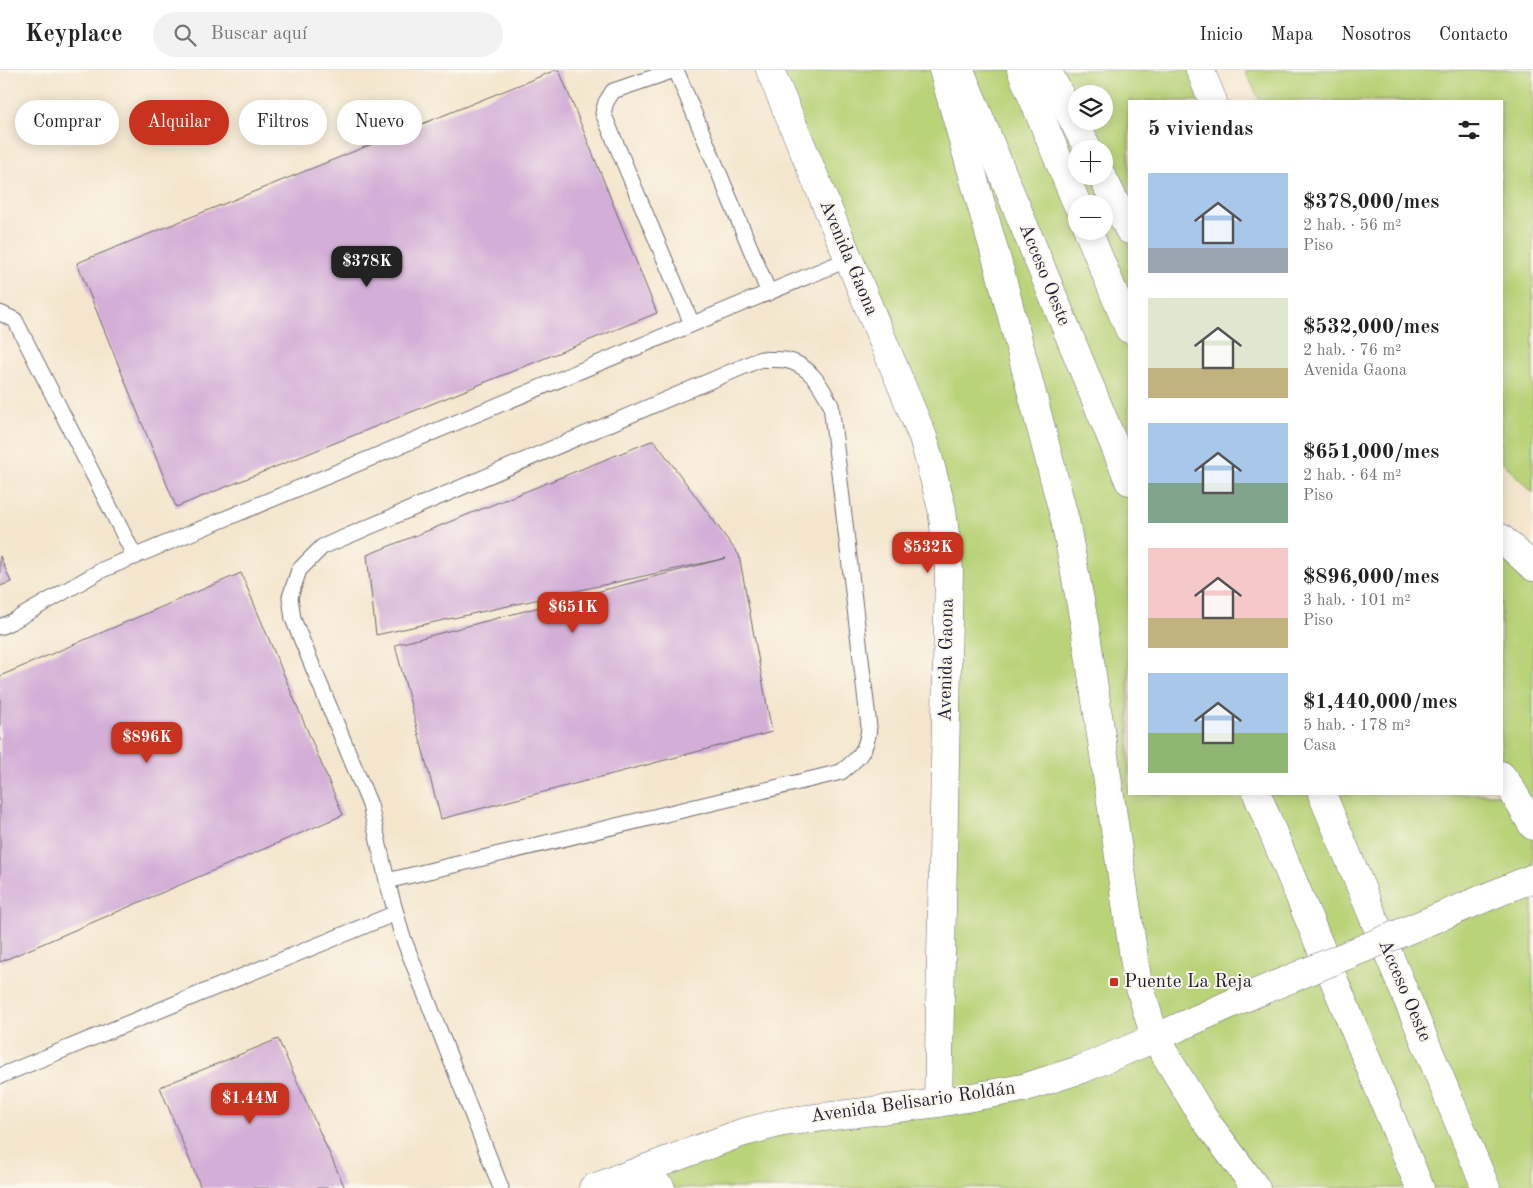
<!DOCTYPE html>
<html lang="es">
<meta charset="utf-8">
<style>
body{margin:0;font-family:"Old Standard TT",serif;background:#f2f2f2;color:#222;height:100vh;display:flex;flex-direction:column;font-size:19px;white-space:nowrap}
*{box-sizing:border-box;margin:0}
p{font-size:16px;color:#767676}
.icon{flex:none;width:28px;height:28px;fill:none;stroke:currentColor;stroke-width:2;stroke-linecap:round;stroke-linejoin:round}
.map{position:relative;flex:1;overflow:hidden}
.drawer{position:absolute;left:1128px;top:30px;width:375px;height:695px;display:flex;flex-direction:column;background:#fff;border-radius:0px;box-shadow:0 2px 12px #0003}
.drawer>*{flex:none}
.hud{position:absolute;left:15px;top:30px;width:475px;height:45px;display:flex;gap:10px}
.fabs{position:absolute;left:1068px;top:15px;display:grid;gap:10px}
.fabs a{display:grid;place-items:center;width:45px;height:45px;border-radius:50%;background:#fff;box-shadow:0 2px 12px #0003;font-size:25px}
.price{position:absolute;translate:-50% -42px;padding:0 11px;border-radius:10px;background:#c8321e;color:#fff;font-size:16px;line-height:32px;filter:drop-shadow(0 1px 2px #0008)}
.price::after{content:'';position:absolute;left:50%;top:30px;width:15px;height:11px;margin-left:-8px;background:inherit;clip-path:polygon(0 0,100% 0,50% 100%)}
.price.active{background:#222;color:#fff}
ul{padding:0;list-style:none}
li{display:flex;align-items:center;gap:15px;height:125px;padding:0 20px}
li span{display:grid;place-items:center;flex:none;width:140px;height:100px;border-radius:0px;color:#555}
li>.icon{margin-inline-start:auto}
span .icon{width:60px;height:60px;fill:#fffc;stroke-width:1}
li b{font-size:21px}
h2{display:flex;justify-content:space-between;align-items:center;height:60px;padding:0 20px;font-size:21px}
.pill{padding:0 18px;border-radius:22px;background:#fff;box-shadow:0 2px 12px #0003;font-size:18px;line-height:45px}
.pill.active{background:#c8321e;color:#fff}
header{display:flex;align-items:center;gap:30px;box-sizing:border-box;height:70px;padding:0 25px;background:#fff;border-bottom:1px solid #e0e0e0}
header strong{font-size:24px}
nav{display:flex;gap:28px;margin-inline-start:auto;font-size:18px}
.search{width:350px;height:45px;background:#f2f2f2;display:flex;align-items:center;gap:12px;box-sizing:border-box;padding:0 18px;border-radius:28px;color:#767676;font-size:19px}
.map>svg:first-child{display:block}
.green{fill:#b9d379;stroke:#6e7a5a;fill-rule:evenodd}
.building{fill:#d3afd7}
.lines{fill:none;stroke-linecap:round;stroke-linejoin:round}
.service-casing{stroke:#6c676e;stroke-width:17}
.tertiary-casing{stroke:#6c676e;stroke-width:29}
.motorway-casing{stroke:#6c676e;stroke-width:29}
.service{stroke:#fff;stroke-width:15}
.tertiary{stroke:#fff;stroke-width:28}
.motorway{stroke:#fff;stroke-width:28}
.tertiary-bridge-casing{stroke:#6c676e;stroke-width:29;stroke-linecap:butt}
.tertiary-bridge{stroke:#fff;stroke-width:28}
.poi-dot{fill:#c8321e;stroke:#fbf7ec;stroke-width:2}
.labels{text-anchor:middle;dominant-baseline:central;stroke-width:4;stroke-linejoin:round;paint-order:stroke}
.street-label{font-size:19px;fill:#22223b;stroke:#fbf7ec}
.poi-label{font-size:19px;fill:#22223b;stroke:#fbf7ec;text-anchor:start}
</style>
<header>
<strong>Keyplace</strong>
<div class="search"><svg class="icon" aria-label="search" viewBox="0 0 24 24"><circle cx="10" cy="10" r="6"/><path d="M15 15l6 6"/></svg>Buscar aquí</div>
<nav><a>Inicio</a><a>Mapa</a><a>Nosotros</a><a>Contacto</a></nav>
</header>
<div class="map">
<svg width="1533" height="1118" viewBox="0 0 1533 1118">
<rect width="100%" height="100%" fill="#fbf7ec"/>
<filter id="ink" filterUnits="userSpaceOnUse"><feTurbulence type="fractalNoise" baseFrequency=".02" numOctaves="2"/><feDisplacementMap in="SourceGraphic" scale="10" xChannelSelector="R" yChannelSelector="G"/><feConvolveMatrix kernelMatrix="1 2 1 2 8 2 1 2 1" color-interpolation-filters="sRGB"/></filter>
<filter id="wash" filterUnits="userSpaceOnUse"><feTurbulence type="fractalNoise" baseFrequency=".0096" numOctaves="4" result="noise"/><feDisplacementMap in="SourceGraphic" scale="20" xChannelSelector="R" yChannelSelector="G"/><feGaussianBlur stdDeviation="1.12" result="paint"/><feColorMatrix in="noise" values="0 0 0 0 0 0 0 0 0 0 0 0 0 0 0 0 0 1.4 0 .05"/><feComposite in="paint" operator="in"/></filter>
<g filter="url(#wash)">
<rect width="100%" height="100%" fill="#f4e6ce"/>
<g class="green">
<path d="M770 0H1200L1213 31H1129V724H1501V468L1533 497V1118H661L618 1108 741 1063 937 1033 942 439ZM1076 24H1104V51H1076ZM1076 79H1104V106H1076ZM1076 134H1104V161H1076Z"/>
<path d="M1245 0H1533V423L1501 390V31H1260Z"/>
</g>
<g id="blocks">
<g class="building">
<path d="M556 0H559L657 243 176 437 77 193Z"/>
<path d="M654 370 739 485 772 662 441 749 395 575 726 488 376 565 367 485Z"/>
<path d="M0 486 11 512 0 516Z"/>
<path d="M241 503 343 745 0 892V606Z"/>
<path d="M278 969 345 1118H201L160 1017Z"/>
</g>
</g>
</g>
<g filter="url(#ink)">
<use href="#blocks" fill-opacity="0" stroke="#6c676e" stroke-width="1"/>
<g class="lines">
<g class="service-casing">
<g id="service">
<path d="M675 0 613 21 606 32 603 43 692 254"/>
<path d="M676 0 769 223"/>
<path d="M0 243 15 250 135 487"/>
<path d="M0 557 13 551 102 500 849 189"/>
<path d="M387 811 841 702C859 688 867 681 869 657L831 335C821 315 809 294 785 290 778 289 769 290 761 289L322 477 299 500 290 527 293 549 370 735 387 811 402 865 501 1118"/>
<path d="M0 1006 396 843"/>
</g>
</g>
<g class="tertiary-casing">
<g id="tertiary">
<path d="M770 0 923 367 942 439 949 500 938 1033"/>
<path d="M1200 0 1213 31"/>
<path d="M1501 468 1533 497"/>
<path d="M1468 835 1533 808"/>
<path d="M618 1108 661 1118"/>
<path d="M593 1118 741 1063 783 1052 938 1033 1023 1018 1082 999 1155 968 1237 931"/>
</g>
</g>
<g class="motorway-casing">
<g id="motorway">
<path d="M943 0 1000 201 1065 450 1085 557 1137 908 1155 968 1203 1047 1256 1118"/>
<path d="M960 0 1129 411"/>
<path d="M1021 0 1077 134"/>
<path d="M1047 0 1088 79"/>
<path d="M1102 106 1129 160"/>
<path d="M1088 161 1129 259"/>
<path d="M1501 705 1510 717 1533 756"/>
<path d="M1257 724 1420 1118"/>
<path d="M1322 724 1486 1118"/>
</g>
</g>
<use href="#service" class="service"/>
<use href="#tertiary" class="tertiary"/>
<use href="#motorway" class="motorway"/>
<g class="tertiary-bridge-casing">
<path id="tertiary-bridge" d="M1237 931 1468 835"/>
</g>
<use href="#tertiary-bridge" class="tertiary-bridge"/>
</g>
</g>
<rect class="poi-dot" x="1109" y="907" width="10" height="10" rx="2.5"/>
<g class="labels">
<g class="street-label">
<text transform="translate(848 188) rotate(67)">Avenida Gaona</text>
<text transform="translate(1044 205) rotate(68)">Acceso Oeste</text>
<text transform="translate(947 590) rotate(-89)">Avenida Gaona</text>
<text transform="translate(1404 921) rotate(67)">Acceso Oeste</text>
<text transform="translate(913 1033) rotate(-8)">Avenida Belisario Roldán</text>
</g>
<g class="poi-label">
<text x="1124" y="912">Puente La Reja</text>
</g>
</g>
</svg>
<div class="fabs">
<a><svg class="icon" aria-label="layers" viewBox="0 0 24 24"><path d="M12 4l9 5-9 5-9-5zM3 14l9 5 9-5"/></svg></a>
<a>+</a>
<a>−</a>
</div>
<b class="price active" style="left:367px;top:218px">$378K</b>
<b class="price" style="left:928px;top:504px">$532K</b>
<b class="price" style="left:573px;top:564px">$651K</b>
<b class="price" style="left:147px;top:694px">$896K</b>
<b class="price" style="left:250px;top:1055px">$1.44M</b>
<div class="hud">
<a class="pill">Comprar</a>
<a class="pill active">Alquilar</a>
<a class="pill">Filtros</a>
<a class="pill">Nuevo</a>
</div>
<section class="drawer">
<h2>5 viviendas<svg class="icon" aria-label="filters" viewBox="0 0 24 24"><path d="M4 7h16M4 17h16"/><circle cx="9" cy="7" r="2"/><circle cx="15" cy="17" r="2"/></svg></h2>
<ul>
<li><span style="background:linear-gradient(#a9c7e8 75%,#9aa5b1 0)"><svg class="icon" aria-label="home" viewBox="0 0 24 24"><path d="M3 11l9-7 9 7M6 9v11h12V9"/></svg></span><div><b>$378,000/mes</b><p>2 hab. · 56 m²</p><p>Piso</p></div></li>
<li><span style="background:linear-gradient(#dfe7d0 70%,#c2b280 0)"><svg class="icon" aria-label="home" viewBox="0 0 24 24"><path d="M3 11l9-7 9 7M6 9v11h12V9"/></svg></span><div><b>$532,000/mes</b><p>2 hab. · 76 m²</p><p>Avenida Gaona</p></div></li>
<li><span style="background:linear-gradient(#a9c7e8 60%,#7fa58c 0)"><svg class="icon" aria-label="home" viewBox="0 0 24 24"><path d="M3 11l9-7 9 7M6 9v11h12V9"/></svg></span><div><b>$651,000/mes</b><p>2 hab. · 64 m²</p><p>Piso</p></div></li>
<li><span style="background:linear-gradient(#f6c9c9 70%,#c2b280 0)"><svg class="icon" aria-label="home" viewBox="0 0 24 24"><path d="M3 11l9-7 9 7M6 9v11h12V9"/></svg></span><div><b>$896,000/mes</b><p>3 hab. · 101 m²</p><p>Piso</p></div></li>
<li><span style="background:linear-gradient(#a9c7e8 60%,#8fb573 0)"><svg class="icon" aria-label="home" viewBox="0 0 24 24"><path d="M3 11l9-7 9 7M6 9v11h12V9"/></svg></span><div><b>$1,440,000/mes</b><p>5 hab. · 178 m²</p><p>Casa</p></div></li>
</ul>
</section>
</div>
